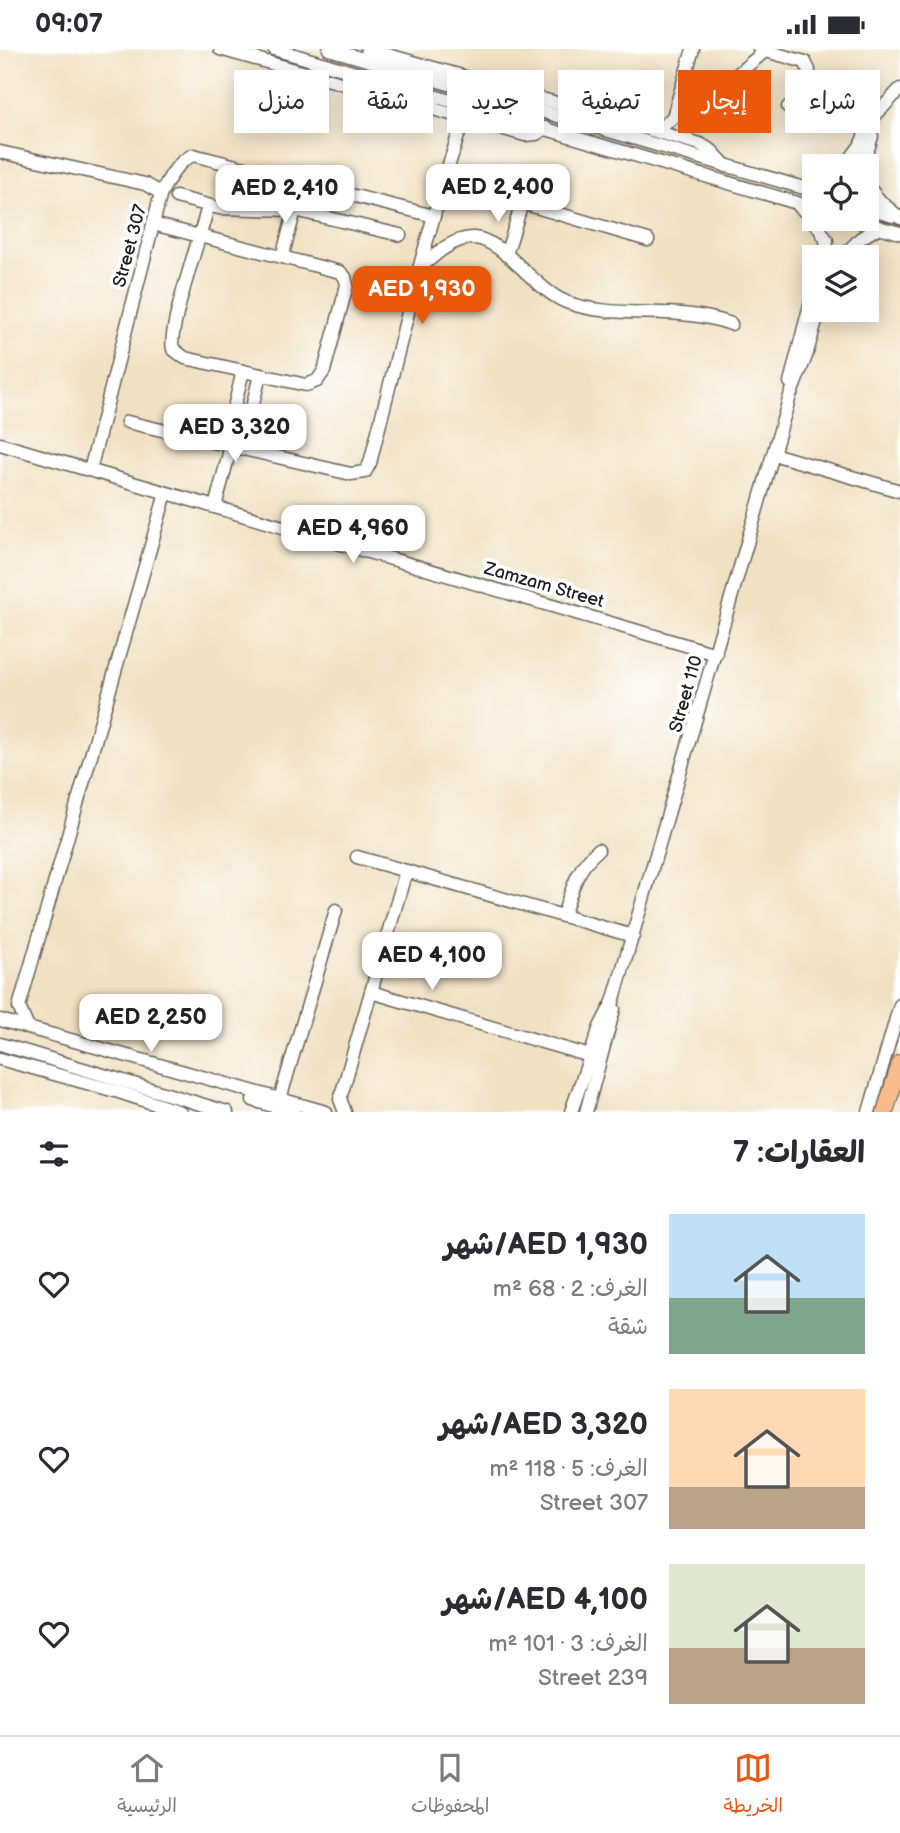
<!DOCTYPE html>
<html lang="ar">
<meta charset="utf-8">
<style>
body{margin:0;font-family:"Balsamiq Sans","Playpen Sans Arabic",sans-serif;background:#f2f2f3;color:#2b2b33;direction:rtl;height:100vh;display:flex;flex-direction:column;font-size:26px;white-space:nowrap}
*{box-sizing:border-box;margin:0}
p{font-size:23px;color:#7c7c81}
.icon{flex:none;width:38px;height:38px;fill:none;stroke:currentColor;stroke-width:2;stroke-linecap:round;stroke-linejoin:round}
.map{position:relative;height:1063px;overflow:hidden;direction:ltr}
.drawer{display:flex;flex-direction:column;background:#fff;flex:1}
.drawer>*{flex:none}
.top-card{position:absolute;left:21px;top:21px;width:859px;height:63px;direction:rtl;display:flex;gap:14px}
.controls{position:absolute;left:802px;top:105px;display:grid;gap:14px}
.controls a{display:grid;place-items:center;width:77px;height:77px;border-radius:0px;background:#fff;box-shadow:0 4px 18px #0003;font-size:35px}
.price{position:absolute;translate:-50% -60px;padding:0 16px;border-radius:14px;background:#fff;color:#222;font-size:23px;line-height:46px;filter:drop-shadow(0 2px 4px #0008)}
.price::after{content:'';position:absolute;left:50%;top:42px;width:21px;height:16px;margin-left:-10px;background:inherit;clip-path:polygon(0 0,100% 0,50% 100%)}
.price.current{background:#ea580c;color:#fff}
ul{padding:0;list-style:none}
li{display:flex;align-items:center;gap:21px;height:175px;padding:0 35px}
li span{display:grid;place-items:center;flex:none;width:196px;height:140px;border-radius:0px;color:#555}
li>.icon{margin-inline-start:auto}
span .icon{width:84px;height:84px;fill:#fffc;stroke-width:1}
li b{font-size:30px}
h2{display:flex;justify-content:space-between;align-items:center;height:84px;padding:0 35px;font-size:30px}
.chip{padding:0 24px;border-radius:0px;background:#fff;box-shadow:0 4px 18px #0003;font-size:24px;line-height:63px}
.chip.current{background:#ea580c;color:#fff}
.status{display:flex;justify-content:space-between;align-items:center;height:49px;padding:0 35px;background:#fff;direction:ltr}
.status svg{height:19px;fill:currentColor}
.tab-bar{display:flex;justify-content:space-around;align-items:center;height:98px;border-top:2px solid #e1e1e2;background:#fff;font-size:19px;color:#7c7c81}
.tab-bar a{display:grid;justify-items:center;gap:4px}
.tab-bar .current{color:#ea580c}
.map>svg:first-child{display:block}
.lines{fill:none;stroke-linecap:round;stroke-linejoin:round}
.minor-casing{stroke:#676156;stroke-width:15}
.major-casing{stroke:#676156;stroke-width:18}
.minor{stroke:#fff;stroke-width:12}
.major{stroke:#fabb8b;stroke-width:16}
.labels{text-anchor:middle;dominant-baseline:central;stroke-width:7;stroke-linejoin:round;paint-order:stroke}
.street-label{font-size:18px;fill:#1c1c1c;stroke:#fff}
</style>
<div class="status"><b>09:07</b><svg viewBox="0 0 49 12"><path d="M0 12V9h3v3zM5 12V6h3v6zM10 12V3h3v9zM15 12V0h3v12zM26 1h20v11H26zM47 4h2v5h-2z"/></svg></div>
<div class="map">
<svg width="900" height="1063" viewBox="0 0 900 1063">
<rect width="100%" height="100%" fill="#fff"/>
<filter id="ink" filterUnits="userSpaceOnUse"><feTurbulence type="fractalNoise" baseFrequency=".0143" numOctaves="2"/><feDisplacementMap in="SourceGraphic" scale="14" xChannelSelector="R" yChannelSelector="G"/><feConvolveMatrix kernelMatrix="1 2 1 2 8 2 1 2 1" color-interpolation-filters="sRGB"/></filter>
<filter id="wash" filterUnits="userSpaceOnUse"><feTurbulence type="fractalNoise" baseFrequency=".00686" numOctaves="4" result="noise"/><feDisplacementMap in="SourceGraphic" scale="28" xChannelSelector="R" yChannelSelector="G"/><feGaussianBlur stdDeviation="1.57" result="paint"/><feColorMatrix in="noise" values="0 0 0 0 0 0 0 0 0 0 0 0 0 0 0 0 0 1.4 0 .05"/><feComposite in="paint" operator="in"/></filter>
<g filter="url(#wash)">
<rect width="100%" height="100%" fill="#f1e1c3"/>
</g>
<g filter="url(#ink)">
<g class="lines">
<g class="minor-casing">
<g id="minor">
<path d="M220 0 525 86 536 85 546 79"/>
<path d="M274 0 814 159"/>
<path d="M329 0 814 142"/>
<path d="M367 0 700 95 712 102 726 117"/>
<path d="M759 0 805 13"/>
<path d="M788 58H795L799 54 809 21 805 13"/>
<path d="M673 68 702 55 765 2"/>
<path d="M652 81 663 77 673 68 693 0"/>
<path d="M0 103 145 135 161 144 90 421"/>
<path d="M845 117 860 97 871 71 900 40"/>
<path d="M863 117 872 87"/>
<path d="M444 131 648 191"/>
<path d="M866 135 881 153 900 169"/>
<path d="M161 144C170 128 176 114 193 106L434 167"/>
<path d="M176 148 219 159 295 161 400 186"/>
<path d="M799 157 816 174 827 192 823 208"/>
<path d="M866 159 893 167"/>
<path d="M849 170 900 184"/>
<path d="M153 175 340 223 345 228 347 236 324 322 317 332 306 336 185 309 173 300C167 281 202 184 208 157"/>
<path d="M506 206 522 154"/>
<path d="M282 208 295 161"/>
<path d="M842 208 861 189 879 178"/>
<path d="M419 220C433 207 453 188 474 189 504 191 534 240 566 253 616 272 677 255 731 275"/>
<path d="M790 333 814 240"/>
<path d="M127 373 351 425 365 423 370 414 419 220 444 131 459 84 465 77 477 71"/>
<path d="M0 395 716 605"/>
<path d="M225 395 243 322"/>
<path d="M242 399 260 326"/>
<path d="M773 405 900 442"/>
<path d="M215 458 231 397"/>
<path d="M357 808 633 887"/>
<path d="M563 867C571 843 577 818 598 801"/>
<path d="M371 943 590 1007"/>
<path d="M0 971 326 1063"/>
<path d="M28 979 19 958 166 444"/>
<path d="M0 995 227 1063"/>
<path d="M0 1010 119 1043 180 1063"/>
<path d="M280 1050 336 861"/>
<path d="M253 1051 293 1063"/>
<path d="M345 1063 340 1050 406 822"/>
<path d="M571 1063 600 978 613 953 790 347 806 307 819 261"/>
<path d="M586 1063 614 960"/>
<path d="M869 1063 900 956"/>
</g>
</g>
<g class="major-casing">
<path id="major" d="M885 1063 900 1014"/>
</g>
<use href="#minor" class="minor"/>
<use href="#major" class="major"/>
</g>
</g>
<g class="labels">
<g class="street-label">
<text transform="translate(130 197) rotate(-75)">Street 307</text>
<text transform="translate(544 536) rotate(16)">Zamzam Street</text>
<text transform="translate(686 645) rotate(-74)">Street 110</text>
</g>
</g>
</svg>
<div class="controls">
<a><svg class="icon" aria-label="locate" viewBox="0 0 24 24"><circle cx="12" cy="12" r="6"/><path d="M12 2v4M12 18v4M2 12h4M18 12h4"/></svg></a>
<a><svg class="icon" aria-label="layers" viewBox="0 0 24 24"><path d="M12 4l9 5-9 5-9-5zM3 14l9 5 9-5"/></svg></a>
</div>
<b class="price" style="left:498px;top:175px">AED 2,400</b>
<b class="price" style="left:285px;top:176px">AED 2,410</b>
<b class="price current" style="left:422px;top:277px">AED 1,930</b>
<b class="price" style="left:235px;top:415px">AED 3,320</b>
<b class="price" style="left:353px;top:516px">AED 4,960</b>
<b class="price" style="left:432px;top:943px">AED 4,100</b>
<b class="price" style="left:151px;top:1005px">AED 2,250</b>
<div class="top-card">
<a class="chip">شراء</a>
<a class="chip current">إيجار</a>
<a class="chip">تصفية</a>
<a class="chip">جديد</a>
<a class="chip">شقة</a>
<a class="chip">منزل</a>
</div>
</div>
<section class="drawer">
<h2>العقارات: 7<svg class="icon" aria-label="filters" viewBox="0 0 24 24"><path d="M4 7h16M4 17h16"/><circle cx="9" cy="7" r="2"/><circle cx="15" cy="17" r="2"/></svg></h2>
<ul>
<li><span style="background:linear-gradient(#bfe0f5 60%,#7fa58c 0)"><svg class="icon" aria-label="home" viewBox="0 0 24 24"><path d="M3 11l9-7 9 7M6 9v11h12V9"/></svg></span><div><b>AED 1,930/شهر</b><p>الغرف: 2 · 68 m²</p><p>شقة</p></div><svg class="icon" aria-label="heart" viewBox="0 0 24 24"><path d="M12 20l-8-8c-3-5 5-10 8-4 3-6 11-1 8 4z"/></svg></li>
<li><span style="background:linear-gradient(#ffd9b3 70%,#b9a48a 0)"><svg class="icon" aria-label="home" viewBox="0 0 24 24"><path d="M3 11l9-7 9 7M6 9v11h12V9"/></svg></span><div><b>AED 3,320/شهر</b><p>الغرف: 5 · 118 m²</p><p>Street 307</p></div><svg class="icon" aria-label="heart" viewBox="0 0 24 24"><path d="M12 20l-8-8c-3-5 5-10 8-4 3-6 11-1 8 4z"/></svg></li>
<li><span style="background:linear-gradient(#dfe7d0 60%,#b9a48a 0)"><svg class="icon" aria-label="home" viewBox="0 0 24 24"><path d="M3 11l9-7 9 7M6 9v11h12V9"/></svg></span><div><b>AED 4,100/شهر</b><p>الغرف: 3 · 101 m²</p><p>Street 239</p></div><svg class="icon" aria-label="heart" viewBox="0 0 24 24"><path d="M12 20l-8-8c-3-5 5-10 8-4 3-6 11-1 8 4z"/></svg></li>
</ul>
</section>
<nav class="tab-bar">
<a class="current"><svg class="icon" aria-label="map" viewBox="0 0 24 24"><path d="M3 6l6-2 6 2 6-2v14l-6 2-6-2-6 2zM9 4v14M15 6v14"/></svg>الخريطة</a>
<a><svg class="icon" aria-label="saved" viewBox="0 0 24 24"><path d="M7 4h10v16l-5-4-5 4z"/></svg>المحفوظات</a>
<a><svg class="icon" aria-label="home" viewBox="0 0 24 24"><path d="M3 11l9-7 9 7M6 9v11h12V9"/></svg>الرئيسية</a>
</nav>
